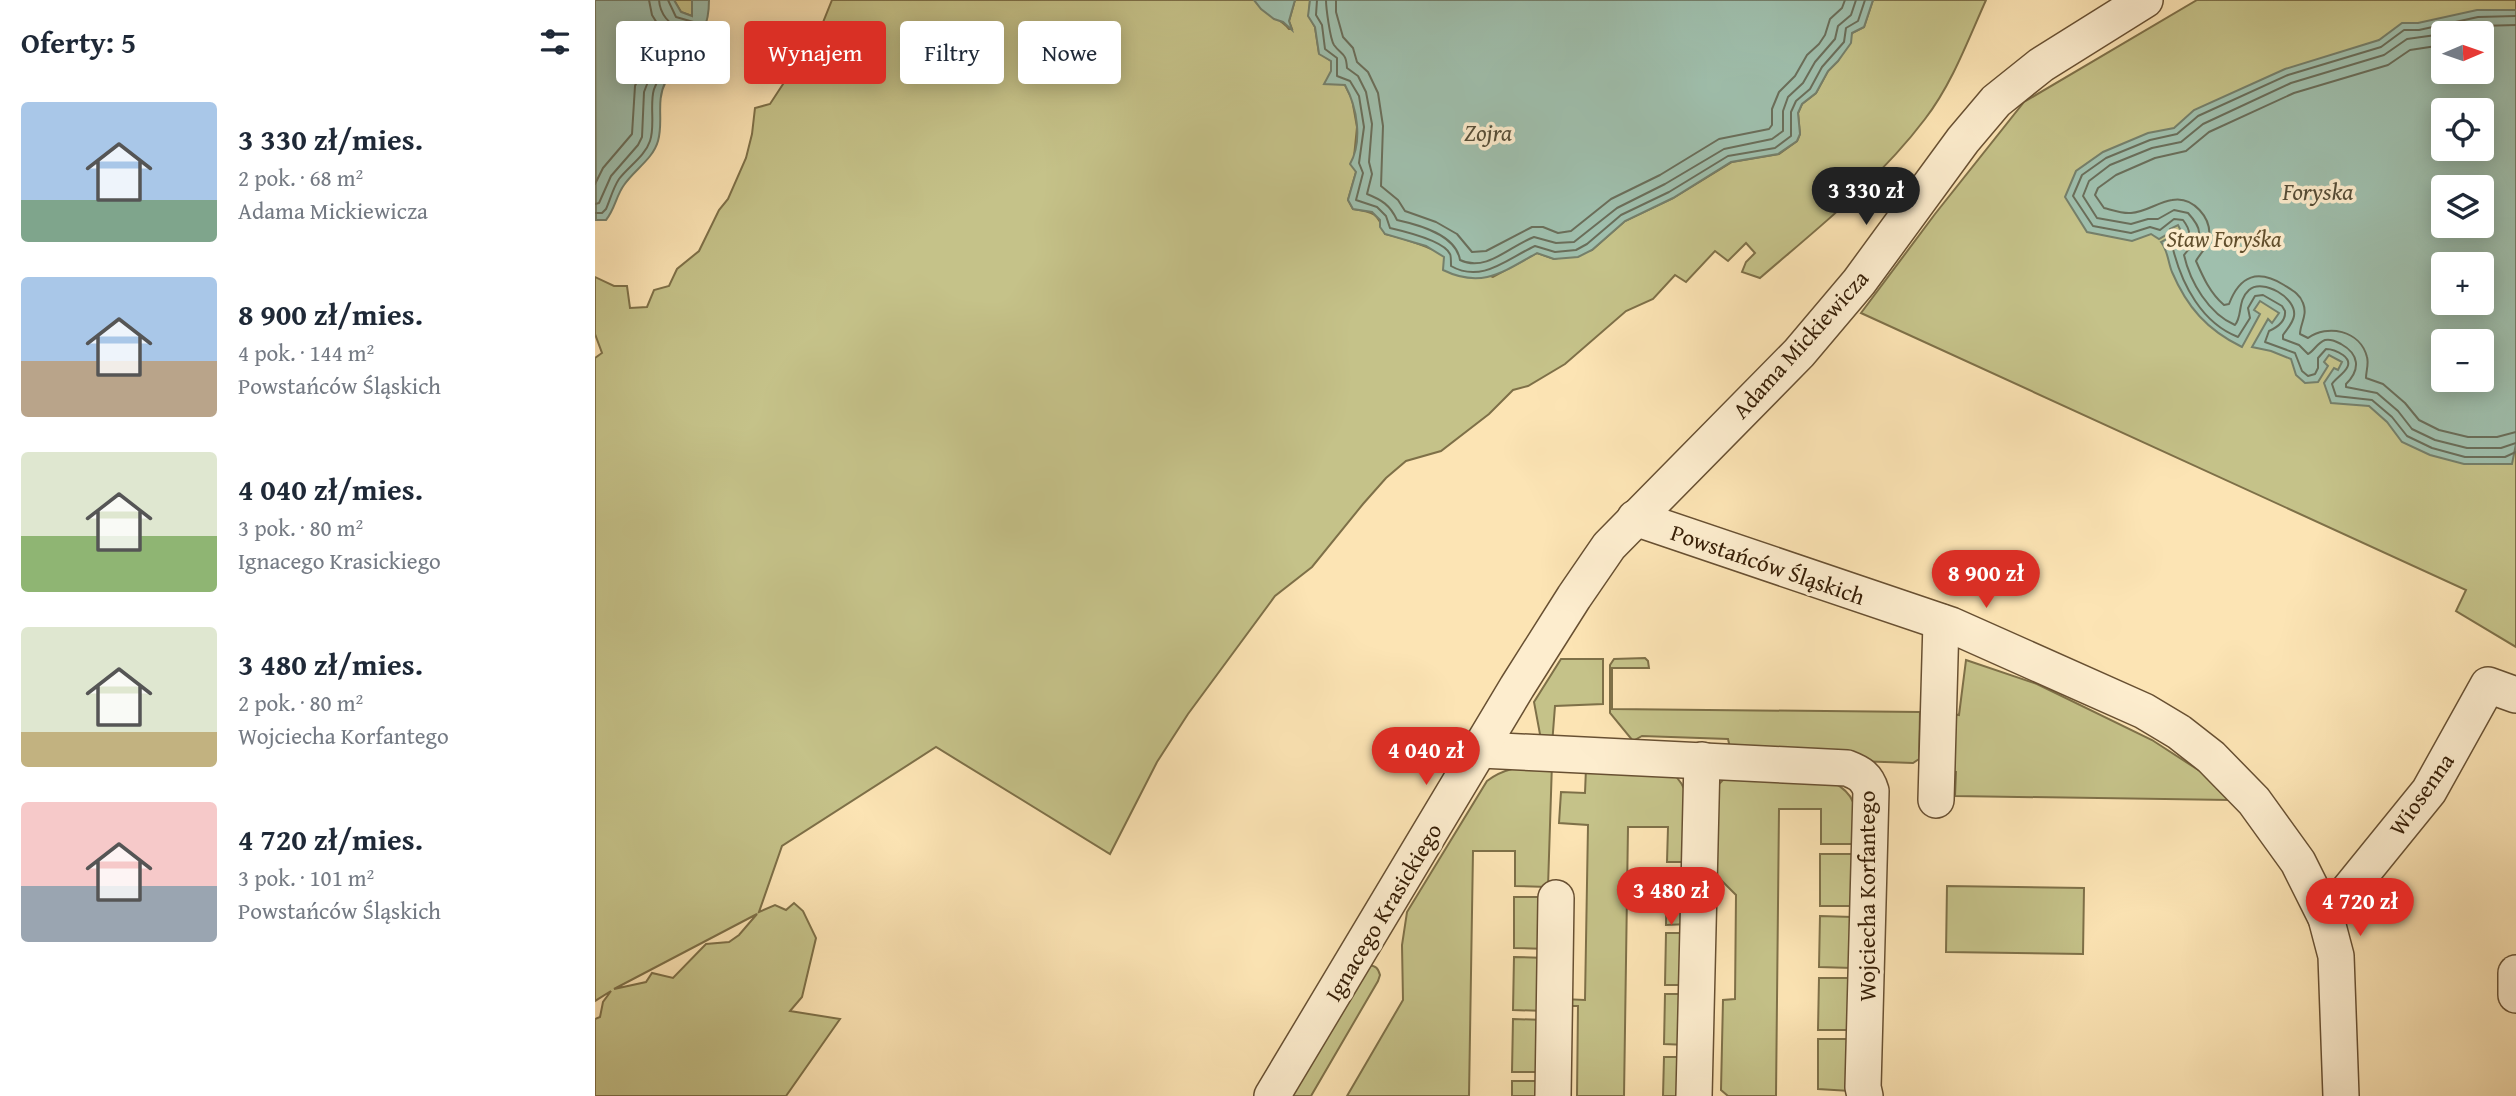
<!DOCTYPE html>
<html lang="pl">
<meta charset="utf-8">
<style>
body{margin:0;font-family:"Gentium Book Plus",serif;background:#f2f2f3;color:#1f2937;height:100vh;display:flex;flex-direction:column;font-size:26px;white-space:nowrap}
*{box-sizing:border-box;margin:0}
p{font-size:23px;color:#747a83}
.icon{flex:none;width:38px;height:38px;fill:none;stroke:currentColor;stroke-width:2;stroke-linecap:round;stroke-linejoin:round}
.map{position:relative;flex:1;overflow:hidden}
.sheet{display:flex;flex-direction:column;background:#fff;width:595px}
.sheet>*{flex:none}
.banner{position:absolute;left:21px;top:21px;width:665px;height:63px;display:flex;gap:14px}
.needle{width:46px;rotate:88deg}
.buttons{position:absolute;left:1836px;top:21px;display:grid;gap:14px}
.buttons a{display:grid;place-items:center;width:63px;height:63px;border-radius:7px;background:#fff;box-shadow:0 4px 18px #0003;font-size:35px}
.price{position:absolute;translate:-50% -60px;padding:0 16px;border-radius:24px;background:#d93025;color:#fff;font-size:23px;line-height:46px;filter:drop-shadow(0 2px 4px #0008)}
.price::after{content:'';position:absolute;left:50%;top:42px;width:21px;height:16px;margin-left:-10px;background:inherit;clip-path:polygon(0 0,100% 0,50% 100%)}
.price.active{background:#222;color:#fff}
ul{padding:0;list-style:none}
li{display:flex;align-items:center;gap:21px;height:175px;padding:0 21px}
li span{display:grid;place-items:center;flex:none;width:196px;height:140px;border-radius:7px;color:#555}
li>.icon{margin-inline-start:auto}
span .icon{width:84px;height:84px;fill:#fffc;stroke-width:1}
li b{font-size:30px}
h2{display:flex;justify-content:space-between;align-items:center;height:84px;padding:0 21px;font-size:30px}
.pill{padding:0 24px;border-radius:7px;background:#fff;box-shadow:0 4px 18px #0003;font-size:24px;line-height:63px}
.pill.active{background:#d93025;color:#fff}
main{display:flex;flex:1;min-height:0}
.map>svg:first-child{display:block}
.green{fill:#c5c289;stroke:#7e7048;stroke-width:2;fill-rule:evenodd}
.water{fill:#9fbfad;stroke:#757f6a;stroke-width:2;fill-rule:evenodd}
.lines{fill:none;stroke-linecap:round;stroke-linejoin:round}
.shore{stroke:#6a6e5a;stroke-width:2}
.minor-casing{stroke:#685032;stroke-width:38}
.minor{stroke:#fdedce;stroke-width:35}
.labels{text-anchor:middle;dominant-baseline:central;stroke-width:7;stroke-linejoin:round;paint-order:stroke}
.park-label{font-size:23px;font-style:italic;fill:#614f2d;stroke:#fdedce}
.street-label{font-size:23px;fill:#361e06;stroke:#fdedce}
.water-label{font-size:24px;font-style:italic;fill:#564e38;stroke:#fdedce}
</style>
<main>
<section class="sheet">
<h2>Oferty: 5<svg class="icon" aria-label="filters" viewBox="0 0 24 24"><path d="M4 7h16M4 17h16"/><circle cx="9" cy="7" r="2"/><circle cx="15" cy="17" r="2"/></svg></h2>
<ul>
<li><span style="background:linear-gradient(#a9c7e8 70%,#7fa58c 0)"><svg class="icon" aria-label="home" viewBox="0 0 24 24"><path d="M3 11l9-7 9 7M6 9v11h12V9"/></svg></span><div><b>3 330 zł/mies.</b><p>2 pok. · 68 m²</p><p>Adama Mickiewicza</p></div></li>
<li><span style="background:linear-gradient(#a9c7e8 60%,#b9a48a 0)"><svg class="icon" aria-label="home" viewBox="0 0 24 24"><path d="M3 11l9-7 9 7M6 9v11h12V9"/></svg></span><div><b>8 900 zł/mies.</b><p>4 pok. · 144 m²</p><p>Powstańców Śląskich</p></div></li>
<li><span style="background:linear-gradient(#dfe7d0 60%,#8fb573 0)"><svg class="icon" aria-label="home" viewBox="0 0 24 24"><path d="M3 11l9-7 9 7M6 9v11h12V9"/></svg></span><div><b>4 040 zł/mies.</b><p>3 pok. · 80 m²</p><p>Ignacego Krasickiego</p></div></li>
<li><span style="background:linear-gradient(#dfe7d0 75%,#c2b280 0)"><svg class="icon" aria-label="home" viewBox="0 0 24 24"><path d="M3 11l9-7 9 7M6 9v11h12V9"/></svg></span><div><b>3 480 zł/mies.</b><p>2 pok. · 80 m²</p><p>Wojciecha Korfantego</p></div></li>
<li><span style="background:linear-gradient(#f6c9c9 60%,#9aa5b1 0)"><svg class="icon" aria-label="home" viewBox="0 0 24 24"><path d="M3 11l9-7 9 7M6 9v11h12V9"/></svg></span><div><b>4 720 zł/mies.</b><p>3 pok. · 101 m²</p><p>Powstańców Śląskich</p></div></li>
</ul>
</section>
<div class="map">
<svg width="1921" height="1096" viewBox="0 0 1921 1096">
<rect width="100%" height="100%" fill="#fce4b4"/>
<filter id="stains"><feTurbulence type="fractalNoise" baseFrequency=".00286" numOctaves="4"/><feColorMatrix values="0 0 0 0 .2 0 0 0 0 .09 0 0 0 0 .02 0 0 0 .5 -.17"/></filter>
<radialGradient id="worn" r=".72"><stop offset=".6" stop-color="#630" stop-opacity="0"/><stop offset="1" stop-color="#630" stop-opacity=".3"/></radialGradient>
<g class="green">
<path d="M79 0H97V16L86 12Z"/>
<path d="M237 0H659C670 14 685 18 694 29H697L694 21 700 0H715L714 16 720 27 724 53 736 61V71L750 85 757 99 762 127 759 157 761 172 753 200 758 209C779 212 783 213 790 234 828 242 863 262 898 277L942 253 959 259 997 250 1030 221 1078 198 1137 162 1184 154 1202 141 1205 134 1203 113 1207 104 1221 93 1233 71 1243 61 1257 33 1269 27 1278 0H1391C1373 40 1357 84 1330 119 1284 180 1223 228 1165 278L1147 272 1151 262 1160 253 1151 243 1133 261 1120 251 1091 282 1080 275 1058 299 1031 311 970 364 933 386 918 390 894 414 846 451 811 461 791 478 768 504 717 567 680 596 593 714 562 762 515 854 341 747 187 846 164 912 180 905 191 910 199 903 208 911 221 938 207 997 195 1011 245 1019 191 1096H0V1019L5 1017 8 1002 16 991 0 1001V358L7 353 0 334V277L19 286H32L35 308 52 307 59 290 74 286 82 269 104 251 124 210 133 199 151 158 157 134 160 108 175 104 192 78 208 72ZM162 914 144 935 134 942 111 944 78 978 57 973 51 982 19 989Z"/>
<path d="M1602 0H1921V647L1861 611 1871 590 1266 313 1340 214 1429 102ZM1848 33H1886V72H1848ZM1848 110H1886V149H1848ZM1848 187H1886V226H1848ZM1848 264H1886V303H1848ZM1848 341H1886V380H1848Z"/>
<path d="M1050 658 1053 661 1054 668H1017V709L1325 712 1324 759 1318 763 1204 759 1136 752 1133 739 1047 736 1038 741 1015 713V665L1019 659Z"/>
<path d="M966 659H1008V704L960 706 957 745H947L939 702Z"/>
<path d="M1371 660 1442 684 1557 740 1608 773 1634 800 1360 796 1361 772H1348L1351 713 1364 715Z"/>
<path d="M957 763 953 887 920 886V851H878L874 1096H752L808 1000 807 945 812 912 892 781C911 766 934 766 957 763Z"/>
<path d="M1072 767C1104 795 1095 823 1095 862H1072L1073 827H1033L1029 1096H982L983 1006H967L968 999 990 1000 993 825 964 823 966 792 990 793 991 768Z"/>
<path d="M1131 777 1236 781C1267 797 1260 814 1260 844H1226V809H1184L1181 1096H1133L1126 1090 1128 1000 1140 999 1141 895 1115 869 1124 784Z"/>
<rect x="1225" y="854" width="34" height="52"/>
<path d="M1072 871 1092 872 1094 924 1071 925Z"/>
<path d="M1352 886 1489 888 1488 954 1351 952Z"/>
<path d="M919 897H952V949L919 948Z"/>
<path d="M1225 916 1257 917V968L1224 967Z"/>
<path d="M1071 933H1093V985H1070Z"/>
<path d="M919 957 952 958 951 1011 918 1010Z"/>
<path d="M774 965C781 966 783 968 785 975L783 981 716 1096H692Z"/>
<path d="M1224 978H1255L1254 1030H1223Z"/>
<path d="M1070 994H1093L1092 1045 1069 1044Z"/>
<path d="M918 1019 950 1020V1072H917Z"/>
<path d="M1223 1039H1255V1091L1223 1089Z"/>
<path d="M1069 1057H1092V1096H1068Z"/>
<path d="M917 1081H950L949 1096H917Z"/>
</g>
<g class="water">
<path d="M0 0H79L86 12 97 16V0H114C114 33 102 40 83 63V79L71 81C60 102 69 120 63 141 58 159 39 170 29 185 21 196 20 209 11 220H1Z"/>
<path d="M659 0H700L694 21 697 30 688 22 679 19 666 9Z"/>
<path d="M715 0H1278L1269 27 1257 33 1256 43 1243 61 1233 71 1221 93 1207 104 1203 113 1205 134 1202 141 1183 154 1136 162 1078 198 1030 221 997 250 983 257 959 259 942 253C908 272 887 289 848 270L849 257 831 246 790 234 785 227V220L777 212 758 209 753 200 761 172 755 164C768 141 762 107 750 85L729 84 736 71V61L724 54 720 27 713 16Z"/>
<path d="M1882 10H1921V444L1917 464H1869L1835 455 1807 442 1792 422 1774 406 1736 403 1729 383 1739 368 1743 370 1747 362 1734 355 1729 362 1733 366 1723 382 1710 383 1701 375 1696 359 1676 351 1657 347 1673 319 1677 323 1684 313 1665 301 1659 310 1665 314 1647 347C1612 330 1592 307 1577 272 1573 262 1573 251 1566 242L1579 235 1581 238 1588 235 1583 225 1575 229 1576 232 1564 239 1556 234 1537 241 1492 232 1470 197 1481 171 1508 152 1553 133 1579 128 1599 110 1690 69 1784 40 1807 23H1823ZM1848 33H1886V72H1848ZM1848 110H1886V149H1848ZM1886 187V226H1848V187ZM1848 264H1886V303H1848ZM1848 341H1886V380H1848Z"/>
</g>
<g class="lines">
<g class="shore">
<path d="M722 0 721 15 727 25 730 49 742 58V76L755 81 764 96 769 127 764 163 768 173 761 200 782 207 791 216 795 228C808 231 849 241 855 254 856 255 856 264 856 266 887 284 913 258 940 246L960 252 981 250 992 244 1026 215 1074 192 1133 156 1180 148 1196 136V112L1201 101 1215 89 1227 67 1249 42 1251 28 1263 21 1270 0"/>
<path d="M731 0C731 7 735 39 739 45 747 56 751 52 752 68L763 76 771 92 777 124 774 162 777 174 772 194C787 200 795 205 802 220 825 225 861 235 865 260 891 273 916 245 939 237L961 243 979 242 1022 208 1070 184 1129 149 1177 139 1188 131V111L1193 97 1208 83 1220 62 1240 39 1243 26 1256 15 1261 0"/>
<path d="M741 0V12L748 37 758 48 762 62 773 72 783 93 788 126 786 186 803 200 810 211 841 222 862 234 877 252 891 251 937 227H948L963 233 976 231 1016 199 1065 175 1124 139 1174 129 1177 125V109L1184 92 1200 76 1212 55 1224 44 1230 35 1235 19 1247 8 1250 0"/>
<path d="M1921 16 1883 17 1824 30H1809L1786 47 1693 75 1603 116 1582 134 1555 140 1511 158 1487 175 1478 196 1498 226 1536 233 1555 227 1565 230 1579 219 1588 220C1598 233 1596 242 1580 246L1578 249C1587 285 1607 323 1643 337L1655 318 1653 308 1660 296 1668 295 1687 306 1690 311C1691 321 1683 327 1674 331L1670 342 1700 353 1707 371 1713 376 1720 374 1723 368V358L1731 349C1738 349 1742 351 1748 355 1763 366 1742 376 1737 384L1741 396 1777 400 1797 417 1812 436 1837 448 1870 457H1910L1921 452"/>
<path d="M1852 33 1884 26 1921 25"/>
<path d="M1848 34 1812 39 1789 55 1696 83 1608 124 1586 142 1557 148 1515 165 1494 181 1488 196 1502 218 1536 224 1553 219H1563L1579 210 1593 213C1614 236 1601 239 1589 255 1595 282 1614 314 1640 325 1648 315 1642 301 1654 290 1668 278 1702 298 1699 316 1698 323 1692 329 1688 335V339L1704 345 1713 354C1719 351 1722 343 1730 340 1736 339 1740 341 1746 344 1764 354 1766 369 1751 384V387L1782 393 1803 411 1817 429 1840 440 1872 448H1906L1921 443"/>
<path d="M1848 45 1815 50 1793 65 1699 93 1614 132 1591 151 1560 158 1521 175 1503 188 1500 195 1509 208C1517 210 1528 214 1536 213 1551 212 1563 202 1577 200 1598 196 1617 218 1614 238 1613 248 1605 253 1601 261 1608 277 1615 293 1629 305L1634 304C1645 275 1663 269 1689 285 1697 290 1705 294 1708 303 1713 315 1705 324 1705 334L1713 338C1732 324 1765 330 1772 357 1774 364 1771 371 1771 378L1788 384 1810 403 1824 420 1844 430 1873 437H1902L1921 432"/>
<path d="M0 184 8 168 37 134 40 86 48 67 70 36 57 15 54 0"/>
<path d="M0 204 4 203 16 176 43 145 47 137 49 92 56 74 66 65 70 54 88 33 87 29C74 25 65 14 64 0"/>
<path d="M0 213H7L11 209C15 200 18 188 24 179 34 166 50 156 55 141 63 118 46 84 75 72 77 45 101 45 102 23L81 17 73 0"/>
</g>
<g class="minor-casing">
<g id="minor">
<path d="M1040 518 1356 625 1549 711 1584 732 1616 757 1659 801 1703 862 1731 918 1741 956 1746 1096"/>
<path d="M886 750 1252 768C1265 773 1272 777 1276 791L1268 1087 1270 1096"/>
<path d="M1341 800 1346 622"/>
<path d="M1731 918 1834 791 1893 685 1921 695"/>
<path d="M1921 973V995"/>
<path d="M677 1096 922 687 979 597 1014 546 1204 353 1264 282 1368 140 1401 101 1446 65 1550 0"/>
<path d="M958 1096 961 898"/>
<path d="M1099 1096 1107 760"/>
</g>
</g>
<use href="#minor" class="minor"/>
</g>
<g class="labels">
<g class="park-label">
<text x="1629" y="238">Staw Foryśka</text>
</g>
<g class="street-label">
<text transform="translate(1205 344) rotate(-48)">Adama Mickiewicza</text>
<text transform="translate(1173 564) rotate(19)">Powstańców Śląskich</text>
<text transform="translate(1826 794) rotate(-55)">Wiosenna</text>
<text transform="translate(1271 896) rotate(-90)">Wojciecha Korfantego</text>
<text transform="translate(788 912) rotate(-59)">Ignacego Krasickiego</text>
</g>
<g class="water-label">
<text x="893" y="132">Zojra</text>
<text x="1723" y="191">Foryska</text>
</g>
</g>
<rect width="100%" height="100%" filter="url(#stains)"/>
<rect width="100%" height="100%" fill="url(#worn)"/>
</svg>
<div class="buttons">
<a><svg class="needle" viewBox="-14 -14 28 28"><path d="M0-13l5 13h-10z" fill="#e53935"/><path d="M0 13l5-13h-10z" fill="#747a83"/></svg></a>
<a><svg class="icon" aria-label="locate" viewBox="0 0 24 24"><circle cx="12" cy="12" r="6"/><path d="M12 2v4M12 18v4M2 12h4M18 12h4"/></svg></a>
<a><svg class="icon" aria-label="layers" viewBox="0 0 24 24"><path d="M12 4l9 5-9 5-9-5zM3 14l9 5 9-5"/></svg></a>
<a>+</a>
<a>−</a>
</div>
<b class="price active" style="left:1271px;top:227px">3 330 zł</b>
<b class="price" style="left:1391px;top:610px">8 900 zł</b>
<b class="price" style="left:831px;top:787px">4 040 zł</b>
<b class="price" style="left:1076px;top:927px">3 480 zł</b>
<b class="price" style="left:1765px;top:938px">4 720 zł</b>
<div class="banner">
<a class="pill">Kupno</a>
<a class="pill active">Wynajem</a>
<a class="pill">Filtry</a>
<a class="pill">Nowe</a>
</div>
</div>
</main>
